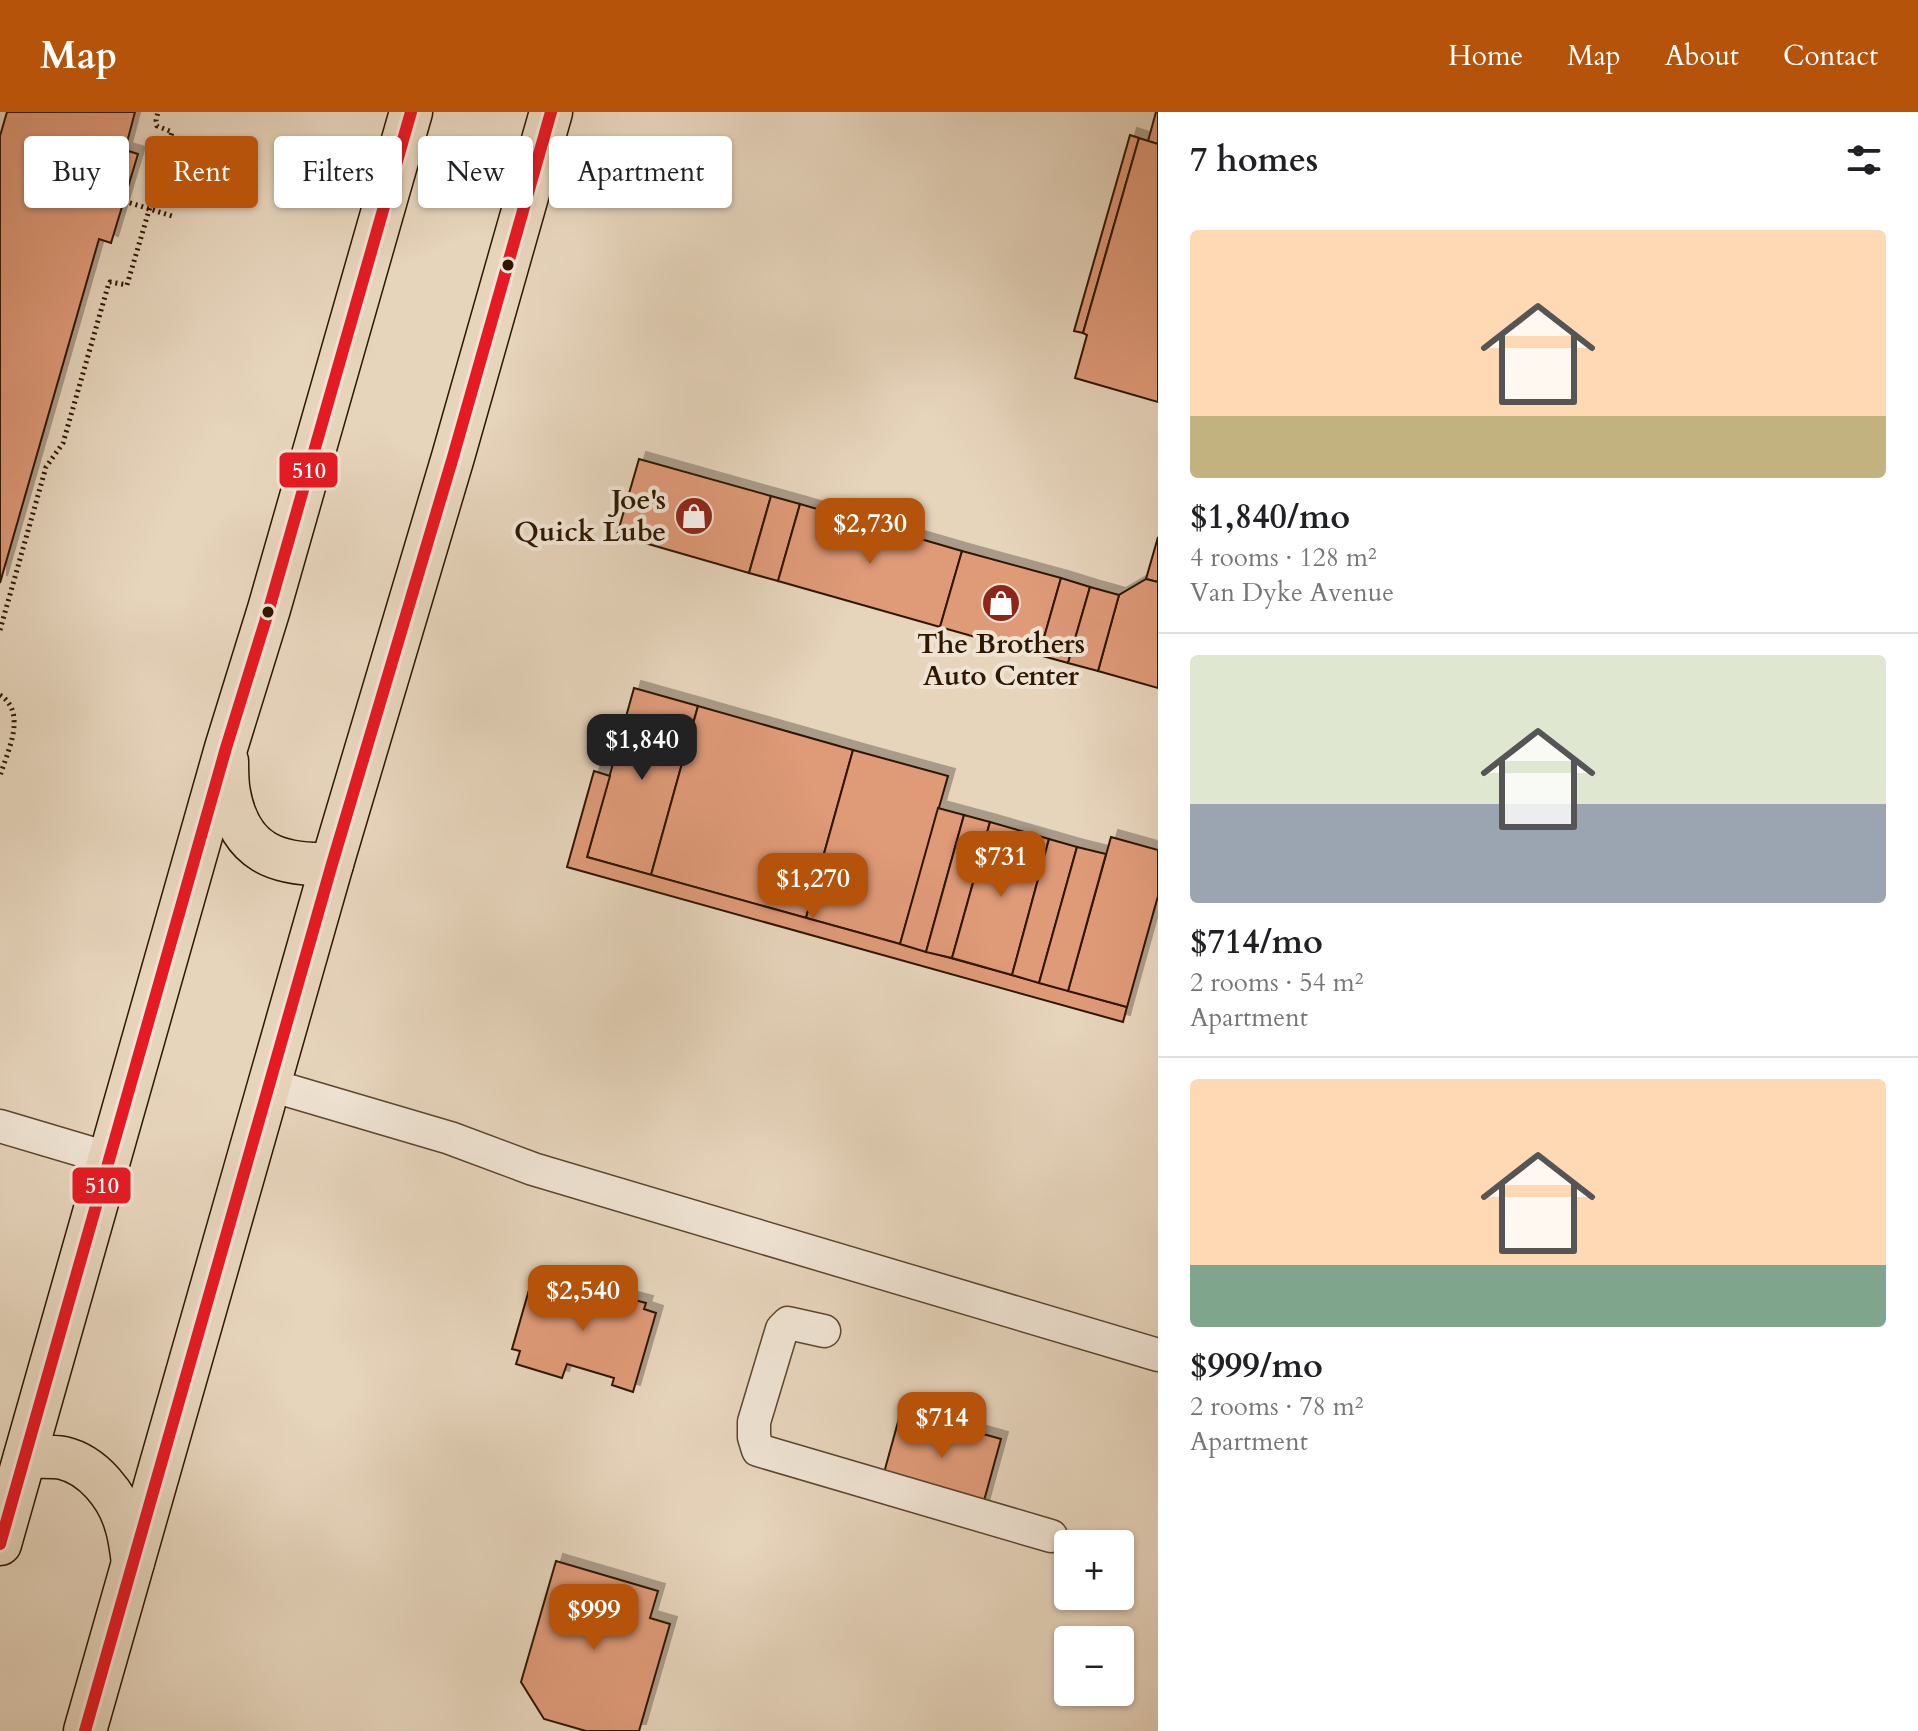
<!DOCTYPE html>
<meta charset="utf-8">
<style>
body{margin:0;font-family:Cardo,serif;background:#f2f2f2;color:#202124;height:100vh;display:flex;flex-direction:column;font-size:30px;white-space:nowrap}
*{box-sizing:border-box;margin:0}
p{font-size:26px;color:#757577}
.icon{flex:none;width:44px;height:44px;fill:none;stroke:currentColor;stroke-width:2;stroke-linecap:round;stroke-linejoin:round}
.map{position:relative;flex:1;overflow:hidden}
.side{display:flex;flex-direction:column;background:#fff;width:760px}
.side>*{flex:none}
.guide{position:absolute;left:24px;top:24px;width:760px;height:72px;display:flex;gap:16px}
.controls{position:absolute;left:1054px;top:1418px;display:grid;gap:16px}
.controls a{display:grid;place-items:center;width:80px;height:80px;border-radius:8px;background:#fff;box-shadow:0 2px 6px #0004;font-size:40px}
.price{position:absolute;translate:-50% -68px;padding:0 18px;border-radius:16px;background:#b45309;color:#fff;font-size:26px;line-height:52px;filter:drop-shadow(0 2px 4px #0008)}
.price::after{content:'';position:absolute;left:50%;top:48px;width:24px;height:18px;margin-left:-12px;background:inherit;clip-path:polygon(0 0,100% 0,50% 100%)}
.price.selected{background:#222;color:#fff}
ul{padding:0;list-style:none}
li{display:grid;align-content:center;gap:16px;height:424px;padding:0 32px}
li+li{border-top:2px solid #e0e0e0}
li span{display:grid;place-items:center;height:248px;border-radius:8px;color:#555}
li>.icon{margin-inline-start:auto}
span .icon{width:144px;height:144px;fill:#fffc;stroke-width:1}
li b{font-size:34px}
h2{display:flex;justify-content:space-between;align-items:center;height:96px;padding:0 32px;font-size:34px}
.pill{padding:0 28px;border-radius:8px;background:#fff;box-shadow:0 2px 6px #0004;font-size:28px;line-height:72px}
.pill.selected{background:#b45309;color:#fff}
header{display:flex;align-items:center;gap:48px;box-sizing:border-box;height:112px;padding:0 40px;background:#b45309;color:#fff}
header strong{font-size:38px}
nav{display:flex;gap:44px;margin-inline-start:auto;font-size:28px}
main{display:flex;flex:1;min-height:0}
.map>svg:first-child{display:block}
.building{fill:#df9a78;stroke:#2f1700;stroke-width:2;filter:url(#shadow)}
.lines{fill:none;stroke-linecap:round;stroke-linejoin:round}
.minor-casing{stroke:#5d462f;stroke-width:35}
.major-casing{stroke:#2f1700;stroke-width:45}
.path{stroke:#2f1700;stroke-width:5;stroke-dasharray:2 4;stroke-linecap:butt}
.minor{stroke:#efe3d3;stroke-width:32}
.major{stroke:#e6d4bb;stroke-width:42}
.bus-1-casing{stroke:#efe3d3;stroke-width:18}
.bus-1{stroke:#e51a23;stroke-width:12}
.bus-dot{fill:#2f1700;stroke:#efe3d3;stroke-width:3}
.labels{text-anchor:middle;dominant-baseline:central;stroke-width:8;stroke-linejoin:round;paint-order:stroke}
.poi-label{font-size:28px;font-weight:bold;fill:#2f1700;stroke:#efe3d3;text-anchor:end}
.line-badge{stroke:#efe3d3;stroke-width:3}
.badge-label{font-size:22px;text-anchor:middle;font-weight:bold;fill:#fff}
</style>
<header>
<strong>Map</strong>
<nav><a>Home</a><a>Map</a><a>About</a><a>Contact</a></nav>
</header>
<main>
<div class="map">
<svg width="1158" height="1619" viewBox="0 0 1158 1619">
<defs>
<filter id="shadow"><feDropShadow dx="7" dy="-7" stdDeviation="0" flood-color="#0004"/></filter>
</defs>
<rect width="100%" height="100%" fill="#e6d4bb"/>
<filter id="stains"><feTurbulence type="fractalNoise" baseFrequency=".0025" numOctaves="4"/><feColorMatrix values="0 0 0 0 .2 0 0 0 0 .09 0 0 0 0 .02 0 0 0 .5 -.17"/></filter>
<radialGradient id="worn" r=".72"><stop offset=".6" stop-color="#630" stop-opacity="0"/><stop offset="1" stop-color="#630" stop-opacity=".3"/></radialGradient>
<g class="building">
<path d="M7 0H135L125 38 138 42 111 131 99 127 0 471V24Z"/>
<path d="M1156 0H1158V32L1148 29Z"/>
<path d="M1130 23 1139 26 1083 221 1074 219Z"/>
<path d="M1139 26 1158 32V290L1075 266 1087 223 1083 221Z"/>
<path d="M639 347 771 384 749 461 617 423Z"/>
<path d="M771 384 800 392 778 469 749 461Z"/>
<path d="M800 392 962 439 940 515 778 469Z"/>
<path d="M1158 425V470L1146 467Z"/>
<path d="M962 439 1061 466 1039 543 940 515Z"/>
<path d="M1061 466 1090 475 1068 551 1039 543Z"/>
<path d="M1146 467 1158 470V576L1098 559 1119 483Z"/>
<path d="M1090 475 1119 483 1098 559 1068 551Z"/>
<path d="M634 576 698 594 651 763 587 745Z"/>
<path d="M698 594 853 638 806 806 651 763Z"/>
<path d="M853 638 948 664 900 832 806 806Z"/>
<path d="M594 659 610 664 587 745 1127 895 1123 910 567 755Z"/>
<path d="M938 696 964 703 926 840 900 832Z"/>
<path d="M964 703 990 710 952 846 926 840Z"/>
<path d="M990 710 1049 727 1012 863 952 846Z"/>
<path d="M1111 725 1158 738V784L1127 895 1068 879Z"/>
<path d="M1049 727 1077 735 1039 871 1012 863Z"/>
<path d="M1077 735 1106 742 1068 879 1039 871Z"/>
<path d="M533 1164 618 1189 619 1184 646 1191 644 1197 656 1201 633 1280 612 1273 614 1266 567 1252 562 1266 516 1252 520 1239 512 1237Z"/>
<path d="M901 1299 1001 1327 982 1396 882 1368Z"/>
<path d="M556 1449 658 1479 650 1506 670 1512 639 1619H586L544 1607 521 1570Z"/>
</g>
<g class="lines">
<g class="minor-casing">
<g id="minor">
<path d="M270 973 450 1026 533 1057 1158 1243"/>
<path d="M0 1014 111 1047"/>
<path d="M824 1219 788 1211 782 1217 754 1310V1325L758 1338 1051 1424"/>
</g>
</g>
<g class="major-casing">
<g id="major">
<path d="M227 649C227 659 227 671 229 681 240 741 277 754 332 752"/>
<path d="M25 1345C37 1345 51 1344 63 1346 93 1353 118 1384 126 1413 130 1425 131 1438 133 1450"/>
<path d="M0 1432 226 636 269 497 411 0"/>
<path d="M85 1619 332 752 453 345 551 0"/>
</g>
</g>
<g class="path">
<path d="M124 89 175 105"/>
<path d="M0 518 46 355 63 331 108 174 110 170 127 173 172 20 157 14 156 8 158 0"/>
<path d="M0 583C28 601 7 640 0 664"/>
</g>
<use href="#minor" class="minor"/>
<use href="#major" class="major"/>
<g class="bus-1-casing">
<g id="bus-1">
<path d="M0 1432 226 636 269 497 411 0"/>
<path d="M85 1619 332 752 453 345 551 0"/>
</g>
</g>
<use href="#bus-1" class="bus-1"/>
</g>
<defs>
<g id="shop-disc" transform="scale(2)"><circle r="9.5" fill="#8f2418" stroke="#efe3d3"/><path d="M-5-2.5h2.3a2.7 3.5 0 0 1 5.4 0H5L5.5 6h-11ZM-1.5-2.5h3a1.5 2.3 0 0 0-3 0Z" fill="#fff"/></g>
</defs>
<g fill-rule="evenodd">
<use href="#shop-disc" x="694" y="404"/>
<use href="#shop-disc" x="1001" y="491"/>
</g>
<g class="bus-dot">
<circle cx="508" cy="153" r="7"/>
<circle cx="268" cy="500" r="7"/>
</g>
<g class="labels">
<g class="poi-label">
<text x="666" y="388">Joe's<tspan x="666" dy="32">Quick Lube</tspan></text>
<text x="1001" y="532" text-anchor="middle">The Brothers<tspan x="1001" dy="32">Auto Center</tspan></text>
</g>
</g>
<g class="line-badge">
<rect x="278" y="339" width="61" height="38" rx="8" fill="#e51a23"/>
<rect x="71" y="1054" width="61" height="39" rx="8" fill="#e51a23"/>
</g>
<g class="badge-label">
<text x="309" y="366">510</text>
<text x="102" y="1081">510</text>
</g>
<rect width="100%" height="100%" filter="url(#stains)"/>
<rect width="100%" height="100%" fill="url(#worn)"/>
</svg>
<div class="controls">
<a>+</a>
<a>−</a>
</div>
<b class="price" style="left:870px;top:454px">$2,730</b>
<b class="price selected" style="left:642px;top:670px">$1,840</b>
<b class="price" style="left:1001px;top:787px">$731</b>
<b class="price" style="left:813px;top:809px">$1,270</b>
<b class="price" style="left:583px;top:1221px">$2,540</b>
<b class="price" style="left:942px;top:1348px">$714</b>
<b class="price" style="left:594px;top:1540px">$999</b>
<div class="guide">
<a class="pill">Buy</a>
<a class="pill selected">Rent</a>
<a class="pill">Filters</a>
<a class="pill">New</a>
<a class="pill">Apartment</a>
</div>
</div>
<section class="side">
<h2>7 homes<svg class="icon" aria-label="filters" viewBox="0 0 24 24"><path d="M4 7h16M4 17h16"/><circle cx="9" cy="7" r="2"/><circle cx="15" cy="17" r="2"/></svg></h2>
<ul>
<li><span style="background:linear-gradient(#ffd9b3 75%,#c2b280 0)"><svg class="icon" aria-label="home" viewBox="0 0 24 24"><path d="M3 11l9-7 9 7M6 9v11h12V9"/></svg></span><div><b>$1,840/mo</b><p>4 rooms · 128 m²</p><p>Van Dyke Avenue</p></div></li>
<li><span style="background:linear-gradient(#dfe7d0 60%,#9aa5b1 0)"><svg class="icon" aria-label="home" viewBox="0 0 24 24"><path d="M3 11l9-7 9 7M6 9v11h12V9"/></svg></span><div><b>$714/mo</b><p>2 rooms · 54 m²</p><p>Apartment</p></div></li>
<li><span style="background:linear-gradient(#ffd9b3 75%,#7fa58c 0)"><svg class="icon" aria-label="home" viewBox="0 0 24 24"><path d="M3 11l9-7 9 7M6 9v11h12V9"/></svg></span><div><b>$999/mo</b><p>2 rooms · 78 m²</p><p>Apartment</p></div></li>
</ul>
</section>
</main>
